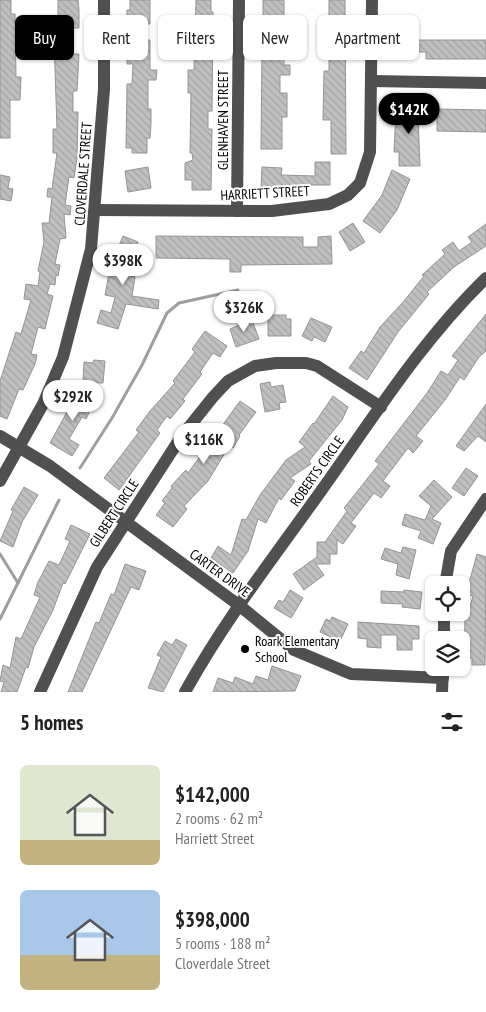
<!DOCTYPE html>
<meta charset="utf-8">
<style>
body{margin:0;font-family:"PT Sans Narrow",sans-serif;background:#f2f2f2;color:#222;height:100vh;display:flex;flex-direction:column;font-size:19px;white-space:nowrap}
*{box-sizing:border-box;margin:0}
p{font-size:16px;color:#767676}
.icon{flex:none;width:28px;height:28px;fill:none;stroke:currentColor;stroke-width:2;stroke-linecap:round;stroke-linejoin:round}
.map{position:relative;height:692px;overflow:hidden}
.sheet{display:flex;flex-direction:column;background:#fff;flex:1}
.sheet>*{flex:none}
.guide{position:absolute;left:15px;top:15px;width:456px;height:45px;display:flex;gap:10px}
.buttons{position:absolute;left:425px;top:576px;display:grid;gap:10px}
.buttons a{display:grid;place-items:center;width:45px;height:45px;border-radius:8px;background:#fff;box-shadow:0 1px 4px #0004;font-size:25px}
.price{position:absolute;translate:-50% -42px;padding:0 11px;border-radius:18px;background:#fff;color:#222;font-size:16px;line-height:32px;filter:drop-shadow(0 1px 2px #0008)}
.price::after{content:'';position:absolute;left:50%;top:30px;width:15px;height:11px;margin-left:-8px;background:inherit;clip-path:polygon(0 0,100% 0,50% 100%)}
.price.current{background:#000;color:#fff}
ul{padding:0;list-style:none}
li{display:flex;align-items:center;gap:15px;height:125px;padding:0 20px}
li span{display:grid;place-items:center;flex:none;width:140px;height:100px;border-radius:8px;color:#555}
li>.icon{margin-inline-start:auto}
span .icon{width:60px;height:60px;fill:#fffc;stroke-width:1}
li b{font-size:21px}
h2{display:flex;justify-content:space-between;align-items:center;height:60px;padding:0 20px;font-size:21px}
.chip{padding:0 18px;border-radius:8px;background:#fff;box-shadow:0 1px 4px #0004;font-size:18px;line-height:45px}
.chip.current{background:#000;color:#fff}
.map>svg:first-child{display:block}
.lines{fill:none;stroke-linecap:round;stroke-linejoin:round}
.stream{stroke:#9e9e9e;stroke-width:3}
.building{fill:url(#building-back-hatch);stroke:#949494}
.minor{stroke:#505050;stroke-width:12}
.poi-dot{fill:#000;stroke:#fff;stroke-width:2}
.labels{text-anchor:middle;dominant-baseline:central;stroke-width:4;stroke-linejoin:round;paint-order:stroke}
.street-label{font-size:14px;fill:#000;stroke:#fff}
.poi-label{font-size:14px;fill:#000;stroke:#fff;text-anchor:start}
</style>
<div class="map">
<svg width="486" height="692" viewBox="0 0 486 692">
<defs>
<pattern id="building-back-hatch" width="6" height="6" patternUnits="userSpaceOnUse" patternTransform="scale(1.25)"><rect width="6" height="6" fill="#c0c0c0"/><path d="M-1 5l2 2M0 0l6 6M5-1l2 2" fill="none" stroke="#a3a3a3"/></pattern>
</defs>
<rect width="100%" height="100%" fill="#fff"/>
<g class="lines">
<g class="stream">
<path d="M80 468 112 418 142 365 167 313 179 303 238 290"/>
<path d="M0 554 18 583"/>
<path d="M0 619 59 500"/>
</g>
</g>
<g class="building">
<path d="M0 0H11V14H15L16 77H21L20 100H10V138H0Z"/>
<path d="M58 0H78L79 10V28H73V54H79L77 91H73V112H78L77 157 74 178 69 177 65 205 71 206 70 215 64 214 66 238 60 239 55 264 60 265 58 276 56 275 55 285 50 284 47 294 53 296 45 329 38 327 31 354 37 355 35 364 23 390 19 389 7 419 0 416V381L16 332 21 334 31 300 24 299 26 284 38 286 40 272 38 271 44 242 42 223H49L52 197H47L48 188 52 189 57 153H53V129H57L54 39H58Z"/>
<path d="M130 0H150V24H144V34H127V10H130Z"/>
<path d="M196 0H211V12H213L212 111H208V129H212L211 190H192V180H185V163L193 160 192 153H190L191 93H188V70H194Z"/>
<path d="M263 0H284V65H290V75H280V93H287V117H282V149H261L262 48H266V32H263Z"/>
<path d="M329 0H345L346 154H331V120H323L324 71H329Z"/>
<path d="M395 30H418V40H486V59H426V52H395Z"/>
<path d="M138 40H150V70H157L156 80H148V109H151V123L150 138H147V153H132V148H126L127 84H132L133 64H127V49H138Z"/>
<path d="M426 103V116H418L420 166H399V152H394L396 110H411V104Z"/>
<path d="M437 109 486 110V132L437 131Z"/>
<path d="M315 162H330V185H302V191L261 190 262 167 282 168 281 175 315 176Z"/>
<path d="M148 167 151 188 128 192 125 171Z"/>
<path d="M392 170 410 179 397 210 380 233 363 221 382 195Z"/>
<path d="M0 175 10 177 8 188 13 189 11 201 0 199Z"/>
<path d="M353 223 365 242 350 251 339 232Z"/>
<path d="M486 224V246L454 267 427 292 429 294 398 332 367 380 349 368 361 351 364 353 380 327 404 301 424 276 422 275 445 254 442 250 453 242 459 251 472 242 468 237Z"/>
<path d="M123 236 138 242 135 250 139 252 136 259 132 257 124 275 135 277 132 296 159 300 158 309 126 304 118 329 97 323 101 310 111 313 115 297 105 295 110 268Z"/>
<path d="M156 236 303 237V247H318V237L331 236 332 264 241 265V272H230V259L156 258Z"/>
<path d="M486 314V351L479 357 464 380 460 377 445 400 416 436 423 441 413 453 408 448 383 481 390 486 381 498 374 493 351 523 356 526 343 544 337 540V554H330V564H316L324 575 304 590 293 574 317 557V542H325L347 511 344 508 379 464 375 461 427 393 441 371 448 375 458 360 452 356Z"/>
<path d="M268 315H286V319H291V336H268Z"/>
<path d="M246 317 248 322 252 320 259 339 236 347 230 329 239 325 237 320Z"/>
<path d="M311 318 332 327 325 342 314 337 312 341 302 336Z"/>
<path d="M205 331 227 346 220 357 213 353 200 372 202 374 183 399 185 401 170 419 167 416 157 430 160 433 119 490 104 478 139 432 136 430 150 411 175 383 173 381 195 352 192 349Z"/>
<path d="M94 360 105 361 103 383 83 382 84 362 93 363Z"/>
<path d="M270 382 271 387 283 385 286 402 279 403 280 409 265 412 260 384Z"/>
<path d="M83 389 97 396 86 419 82 417 69 439 79 445 72 456 50 443 73 401 77 402Z"/>
<path d="M333 396 348 407 342 420 309 461 311 464 290 478 295 481 281 500 279 498 266 523 258 519 248 551 233 573 211 558 218 546 231 555 242 519 246 520 260 495 286 460 305 447 299 442 313 423 314 424Z"/>
<path d="M240 401 256 412 239 435 240 436 233 448 229 446 208 481 184 506 187 509 173 527 156 515 165 503 162 501 172 488 171 486 186 470 188 473Z"/>
<path d="M486 404V442L478 436 464 451 456 446Z"/>
<path d="M466 468 478 476 464 496 452 488Z"/>
<path d="M434 480 452 497 432 519 441 523 433 544 418 538 421 531 402 525 405 514 425 520 431 506 419 496Z"/>
<path d="M24 487 38 495 22 522 13 547 0 541 13 511 11 510Z"/>
<path d="M71 525 90 534 65 584 63 583 53 610 34 647 28 668 26 667 17 692H1L4 682 0 681 3 665 10 668 16 637 21 639 40 597 34 595 38 582 49 561 59 565 70 541 65 539Z"/>
<path d="M403 547 416 550 409 579 396 575 398 564 381 559 385 548 401 553Z"/>
<path d="M477 554 486 557 485 665H472V658H464L465 617H467L473 596 466 594Z"/>
<path d="M125 564 146 571 139 590 131 587 82 692H68L96 622 99 623 111 594 114 595Z"/>
<path d="M290 590 303 598 291 618 274 608 279 600 283 602Z"/>
<path d="M404 590 422 592 420 609 402 607 403 604 381 603V591L404 592Z"/>
<path d="M332 617 348 624 340 641 320 632 326 619 330 621Z"/>
<path d="M358 622 419 626V639H412V650H397V635H381V648L367 647V639L358 638Z"/>
<path d="M176 639 187 645 163 692 148 688 161 657 157 655 165 641 172 645Z"/>
<path d="M272 666 301 676 295 691 213 692 218 678 233 683 235 677 253 684 256 676 268 680Z"/>
</g>
<g class="lines">
<g class="minor">
<path d="M371 81 486 83"/>
<path d="M96 210 272 211 329 204 348 195 360 183 370 152 372 0"/>
<path d="M237 211 239 0"/>
<path d="M0 436 50 466 240 606 294 650 351 674 443 678"/>
<path d="M0 481 43 404 63 357 91 249 104 89V0"/>
<path d="M445 585 451 551 486 499"/>
<path d="M444 640V612"/>
<path d="M40 692 97 567 181 437 213 397 228 381 255 366 276 363H306L317 366 381 407"/>
<path d="M185 692C224 621 274 557 321 491 373 418 422 340 486 278"/>
<path d="M442 692 443 668"/>
</g>
</g>
<circle class="poi-dot" cx="245" cy="649" r="5"/>
<g class="labels">
<g class="street-label">
<text transform="translate(223 120) rotate(-90)">GLENHAVEN STREET</text>
<text transform="translate(83 174) rotate(-86)">CLOVERDALE STREET</text>
<text transform="translate(265 193) rotate(-3)">HARRIETT STREET</text>
<text transform="translate(317 471) rotate(-55)">ROBERTS CIRCLE</text>
<text transform="translate(114 513) rotate(-57)">GILBERT CIRCLE</text>
<text transform="translate(220 573) rotate(36)">CARTER DRIVE</text>
</g>
<g class="poi-label">
<text x="255" y="641">Roark Elementary<tspan x="255" dy="16">School</tspan></text>
</g>
</g>
</svg>
<div class="buttons">
<a><svg class="icon" aria-label="locate" viewBox="0 0 24 24"><circle cx="12" cy="12" r="6"/><path d="M12 2v4M12 18v4M2 12h4M18 12h4"/></svg></a>
<a><svg class="icon" aria-label="layers" viewBox="0 0 24 24"><path d="M12 4l9 5-9 5-9-5zM3 14l9 5 9-5"/></svg></a>
</div>
<b class="price current" style="left:409px;top:135px">$142K</b>
<b class="price" style="left:123px;top:286px">$398K</b>
<b class="price" style="left:244px;top:333px">$326K</b>
<b class="price" style="left:73px;top:422px">$292K</b>
<b class="price" style="left:204px;top:465px">$116K</b>
<div class="guide">
<a class="chip current">Buy</a>
<a class="chip">Rent</a>
<a class="chip">Filters</a>
<a class="chip">New</a>
<a class="chip">Apartment</a>
</div>
</div>
<section class="sheet">
<h2>5 homes<svg class="icon" aria-label="filters" viewBox="0 0 24 24"><path d="M4 7h16M4 17h16"/><circle cx="9" cy="7" r="2"/><circle cx="15" cy="17" r="2"/></svg></h2>
<ul>
<li><span style="background:linear-gradient(#dfe7d0 75%,#c2b280 0)"><svg class="icon" aria-label="home" viewBox="0 0 24 24"><path d="M3 11l9-7 9 7M6 9v11h12V9"/></svg></span><div><b>$142,000</b><p>2 rooms · 62 m²</p><p>Harriett Street</p></div></li>
<li><span style="background:linear-gradient(#a9c7e8 65%,#c2b280 0)"><svg class="icon" aria-label="home" viewBox="0 0 24 24"><path d="M3 11l9-7 9 7M6 9v11h12V9"/></svg></span><div><b>$398,000</b><p>5 rooms · 188 m²</p><p>Cloverdale Street</p></div></li>
</ul>
</section>
